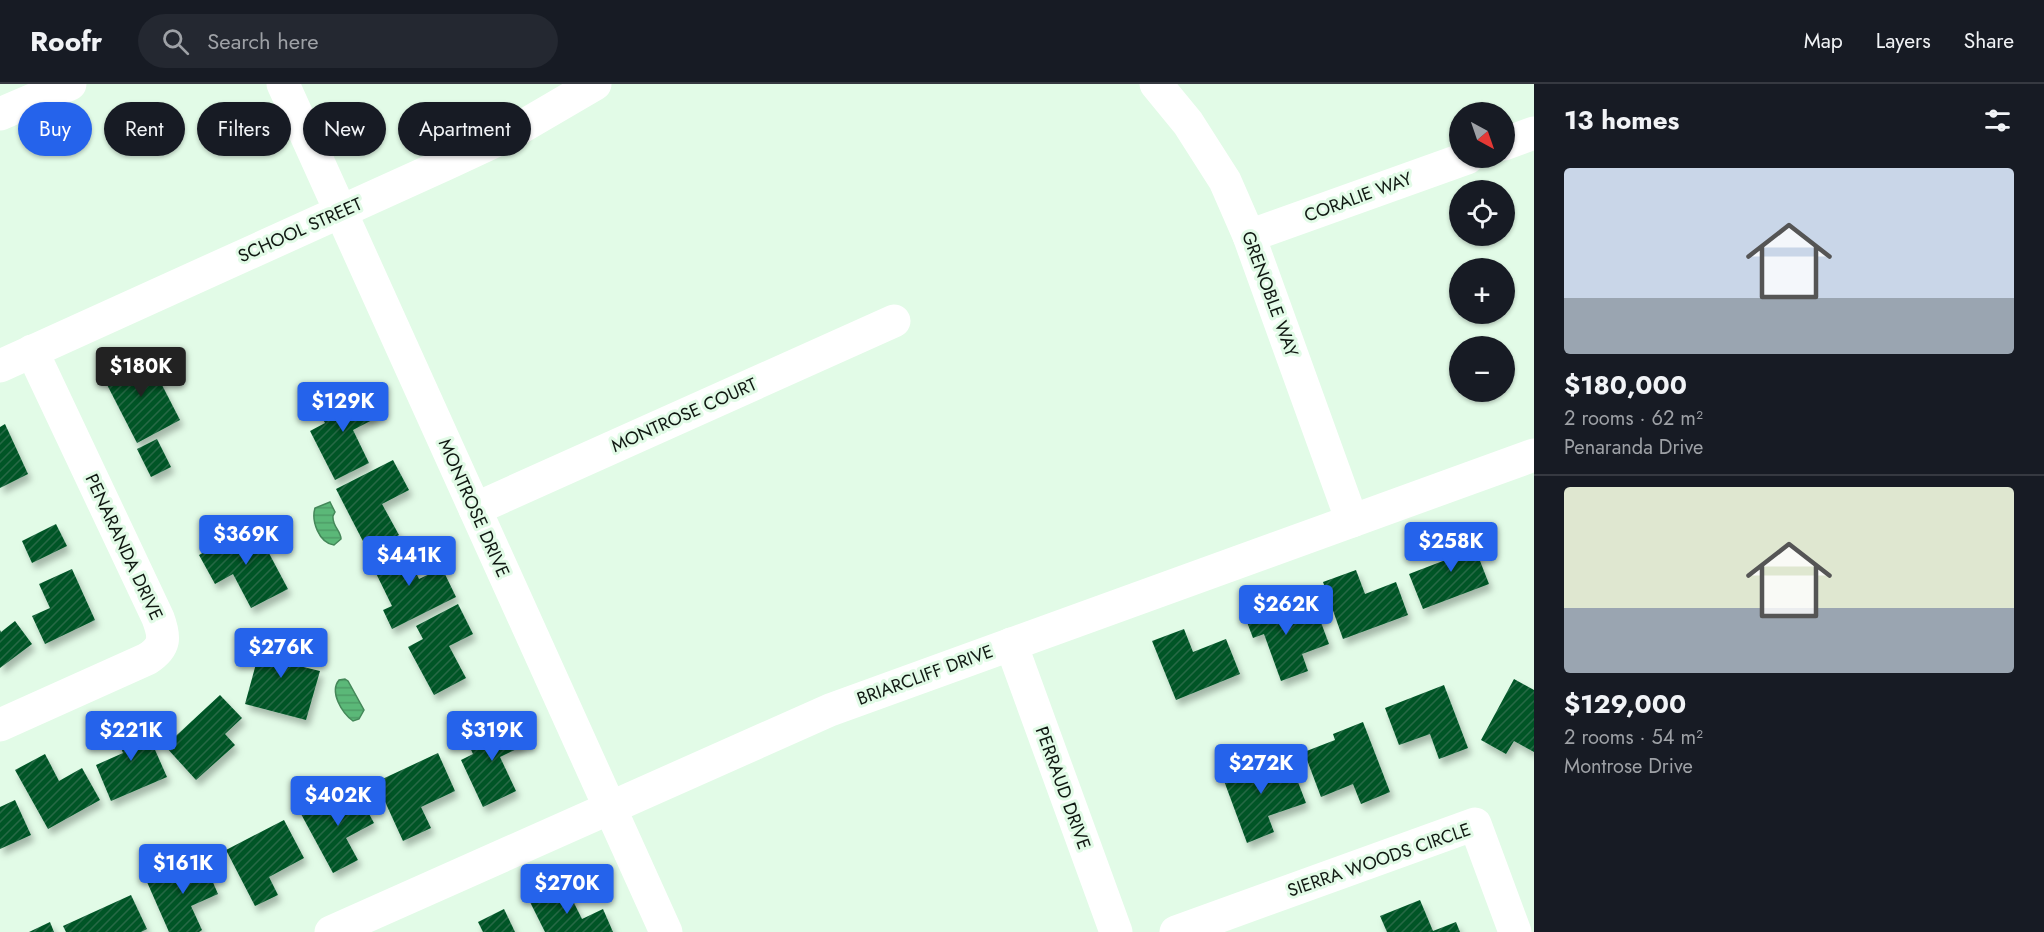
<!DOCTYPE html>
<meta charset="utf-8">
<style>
body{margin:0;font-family:Jost,sans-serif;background:#242831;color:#f1f3f6;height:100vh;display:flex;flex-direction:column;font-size:22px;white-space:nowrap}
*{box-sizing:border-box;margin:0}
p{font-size:20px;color:#9ea1a6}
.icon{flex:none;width:33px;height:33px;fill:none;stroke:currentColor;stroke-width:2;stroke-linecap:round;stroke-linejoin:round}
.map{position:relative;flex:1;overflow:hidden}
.panel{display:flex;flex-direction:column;background:#171b24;width:510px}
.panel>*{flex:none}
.banner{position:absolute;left:18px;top:18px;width:570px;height:54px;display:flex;gap:12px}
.needle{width:39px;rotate:140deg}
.buttons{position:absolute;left:1449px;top:18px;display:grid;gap:12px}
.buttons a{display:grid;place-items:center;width:66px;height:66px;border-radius:50%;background:#171b24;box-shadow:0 2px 4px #0004;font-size:30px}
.price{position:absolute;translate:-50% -51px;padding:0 14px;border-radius:6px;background:#2563eb;color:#fff;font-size:20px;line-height:39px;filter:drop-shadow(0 2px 3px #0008)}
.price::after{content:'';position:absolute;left:50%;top:36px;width:18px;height:14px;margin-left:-9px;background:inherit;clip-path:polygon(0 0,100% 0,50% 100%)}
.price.selected{background:#222;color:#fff}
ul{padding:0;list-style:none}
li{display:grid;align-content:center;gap:12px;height:318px;padding:0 30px}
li+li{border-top:2px solid #363941}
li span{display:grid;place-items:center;height:186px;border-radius:6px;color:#555}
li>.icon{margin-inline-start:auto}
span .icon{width:108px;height:108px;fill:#fffc;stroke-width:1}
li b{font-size:26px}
h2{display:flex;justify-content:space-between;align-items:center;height:72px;padding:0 30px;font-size:26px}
.pill{padding:0 21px;border-radius:27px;background:#171b24;box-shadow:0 2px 4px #0004;font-size:21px;line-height:54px}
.pill.selected{background:#2563eb;color:#fff}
header{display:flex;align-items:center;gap:36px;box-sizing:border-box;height:84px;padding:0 30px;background:#171b24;border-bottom:2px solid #363941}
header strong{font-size:28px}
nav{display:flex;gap:33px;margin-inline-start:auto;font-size:21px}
.search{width:420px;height:54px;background:#242831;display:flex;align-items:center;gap:15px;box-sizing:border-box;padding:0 21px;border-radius:33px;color:#9ea1a6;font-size:22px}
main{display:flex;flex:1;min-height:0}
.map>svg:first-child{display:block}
.water{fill:url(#water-rules);stroke:#448859;stroke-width:1.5}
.building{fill:url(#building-hatch);filter:url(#shadow)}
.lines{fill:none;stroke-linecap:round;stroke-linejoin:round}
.minor{stroke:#fff;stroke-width:33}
.labels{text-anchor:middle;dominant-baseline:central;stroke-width:6;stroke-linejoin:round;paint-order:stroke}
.street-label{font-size:18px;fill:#101812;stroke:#e2fbe7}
</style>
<header>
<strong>Roofr</strong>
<div class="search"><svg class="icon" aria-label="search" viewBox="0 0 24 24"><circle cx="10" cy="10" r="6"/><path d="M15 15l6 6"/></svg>Search here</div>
<nav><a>Map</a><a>Layers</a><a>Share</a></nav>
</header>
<main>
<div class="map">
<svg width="1534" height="848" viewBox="0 0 1534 848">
<defs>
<pattern id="water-rules" width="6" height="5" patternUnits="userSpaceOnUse" patternTransform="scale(1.5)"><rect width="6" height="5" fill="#5bb878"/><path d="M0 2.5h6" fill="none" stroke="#4e9d67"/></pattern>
<pattern id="building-hatch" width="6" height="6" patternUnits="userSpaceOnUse" patternTransform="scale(1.5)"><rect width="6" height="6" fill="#005528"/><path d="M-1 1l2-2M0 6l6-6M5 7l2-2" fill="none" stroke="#256945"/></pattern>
<filter id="shadow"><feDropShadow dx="3.5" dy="6" stdDeviation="3" flood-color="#0004"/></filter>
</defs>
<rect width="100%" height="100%" fill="#e2fbe7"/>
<g class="water">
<path d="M330 418 335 428 333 432C332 442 341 447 341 455L334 461C319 459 311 437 315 424Z"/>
<path d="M345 595 348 597 364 626 359 635 353 637C342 629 329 608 339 596Z"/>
</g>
<g class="building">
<path d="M145 268 180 336 137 359 102 291Z"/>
<path d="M360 304 376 334 353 346 369 379 335 396 310 347 325 339 318 326Z"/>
<path d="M5 340 28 390 0 404V343Z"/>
<path d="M157 355 171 383 151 393 137 365Z"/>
<path d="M393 376 409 406 382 420 399 451 368 467 336 405Z"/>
<path d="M56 440 67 462 32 479 22 457Z"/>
<path d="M254 441 288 505 251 524 233 490 215 500 199 471Z"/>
<path d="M1468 446 1489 500 1423 525 1409 490 1448 475 1440 456Z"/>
<path d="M403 461 419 495 442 484 456 513 392 545 383 526 392 522 370 477Z"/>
<path d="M72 485 95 536 45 560 32 532 50 524 39 500Z"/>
<path d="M1356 486 1365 510 1396 498 1408 531 1343 555 1323 498Z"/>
<path d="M1273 514 1282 538 1316 525 1329 560 1302 570 1308 587 1281 597 1264 550 1253 554 1242 525Z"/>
<path d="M458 520 473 550 449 562 466 594 434 611 408 563 423 555 416 542Z"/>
<path d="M15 537 32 560 0 584V546L1 548Z"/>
<path d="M1184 545 1193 568 1226 555 1240 590 1176 616 1152 557Z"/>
<path d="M265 547 298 555 291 580 320 587 306 636 245 620Z"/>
<path d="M1514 595 1534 606V668L1514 657 1506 670 1481 656Z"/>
<path d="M1444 601 1468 664 1439 675 1430 650 1399 661 1385 624Z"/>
<path d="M220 611 242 634 225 650 235 661 196 696 165 662Z"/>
<path d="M140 632 167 693 111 717 96 681 123 669 113 644Z"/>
<path d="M509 634 523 662 500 673 516 707 483 723 461 676 473 670 466 655Z"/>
<path d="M1363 638 1390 708 1361 720 1353 700 1321 713 1304 668 1335 656 1333 650Z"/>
<path d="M438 669 455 707 421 723 431 744 403 757 376 698Z"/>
<path d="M45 670 59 697 82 684 100 716 48 745 15 686Z"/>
<path d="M1256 673 1262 690 1291 680 1306 719 1268 732 1274 748 1247 759 1220 686Z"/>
<path d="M354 702 374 739 346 754 358 776 333 789 301 730Z"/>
<path d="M15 716 31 751 0 765V723Z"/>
<path d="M284 736 304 774 269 793 278 811 255 822 226 766Z"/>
<path d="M202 773 218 810 191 822 202 846 199 848H169L147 798Z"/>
<path d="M565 801 582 835 603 825 613 848H545L530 818Z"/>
<path d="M131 811 147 845 141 848H66L63 842Z"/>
<path d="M1420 816 1433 847 1456 838 1460 848H1387L1380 832Z"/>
<path d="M504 825 515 848H483L478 838Z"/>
<path d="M50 838 54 848H29Z"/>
</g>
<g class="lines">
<g class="minor">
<path d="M283 0 666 848"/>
<path d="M1156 0 1188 39 1225 97 1249 152 1352 437"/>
<path d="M0 30 70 0"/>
<path d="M1504 60 1534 49"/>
<path d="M1249 152 1467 74"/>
<path d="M0 282 448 79 506 52 595 0"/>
<path d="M475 425 894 237"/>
<path d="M1011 560 1116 848"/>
<path d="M0 641 147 575C166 563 165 553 158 534L32 267"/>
<path d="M331 848 830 626 1534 371"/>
<path d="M1176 848 1475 740 1515 848"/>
</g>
</g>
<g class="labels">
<g class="street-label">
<text transform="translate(1358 113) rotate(-20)">CORALIE WAY</text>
<text transform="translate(300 146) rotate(-24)">SCHOOL STREET</text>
<text transform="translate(1270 210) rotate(70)">GRENOBLE WAY</text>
<text transform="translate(684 331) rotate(-24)">MONTROSE COURT</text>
<text transform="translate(474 424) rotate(66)">MONTROSE DRIVE</text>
<text transform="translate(124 463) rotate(65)">PENARANDA DRIVE</text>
<text transform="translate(925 591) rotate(-20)">BRIARCLIFF DRIVE</text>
<text transform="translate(1063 704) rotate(70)">PERRAUD DRIVE</text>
<text transform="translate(1379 776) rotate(-19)">SIERRA WOODS CIRCLE</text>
</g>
</g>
</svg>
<div class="buttons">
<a><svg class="needle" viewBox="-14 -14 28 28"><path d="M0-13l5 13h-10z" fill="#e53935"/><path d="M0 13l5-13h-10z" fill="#9ea1a6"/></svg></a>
<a><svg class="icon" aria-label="locate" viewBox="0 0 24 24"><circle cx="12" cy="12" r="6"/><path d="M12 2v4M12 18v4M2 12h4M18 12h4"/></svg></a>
<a>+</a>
<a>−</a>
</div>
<b class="price selected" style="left:141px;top:314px">$180K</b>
<b class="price" style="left:343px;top:349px">$129K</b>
<b class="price" style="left:246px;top:482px">$369K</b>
<b class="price" style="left:1451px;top:489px">$258K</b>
<b class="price" style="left:409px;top:503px">$441K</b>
<b class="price" style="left:1286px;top:552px">$262K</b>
<b class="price" style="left:281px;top:595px">$276K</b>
<b class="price" style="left:131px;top:678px">$221K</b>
<b class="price" style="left:492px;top:678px">$319K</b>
<b class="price" style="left:1261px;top:711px">$272K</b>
<b class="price" style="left:338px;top:743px">$402K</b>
<b class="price" style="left:183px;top:811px">$161K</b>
<b class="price" style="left:567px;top:831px">$270K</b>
<div class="banner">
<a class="pill selected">Buy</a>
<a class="pill">Rent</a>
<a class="pill">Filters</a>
<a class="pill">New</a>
<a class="pill">Apartment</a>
</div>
</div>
<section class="panel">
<h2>13 homes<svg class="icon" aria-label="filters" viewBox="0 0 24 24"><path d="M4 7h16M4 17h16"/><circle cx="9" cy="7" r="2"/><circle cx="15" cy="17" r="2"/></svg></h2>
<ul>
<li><span style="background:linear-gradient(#c9d6e8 70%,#9aa5b1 0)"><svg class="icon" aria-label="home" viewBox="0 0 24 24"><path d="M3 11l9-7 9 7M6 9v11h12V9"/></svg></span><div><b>$180,000</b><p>2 rooms · 62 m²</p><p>Penaranda Drive</p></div></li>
<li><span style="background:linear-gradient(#dfe7d0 65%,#9aa5b1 0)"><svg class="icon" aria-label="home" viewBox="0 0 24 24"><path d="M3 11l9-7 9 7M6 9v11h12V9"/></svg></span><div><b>$129,000</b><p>2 rooms · 54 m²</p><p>Montrose Drive</p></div></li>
</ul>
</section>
</main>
